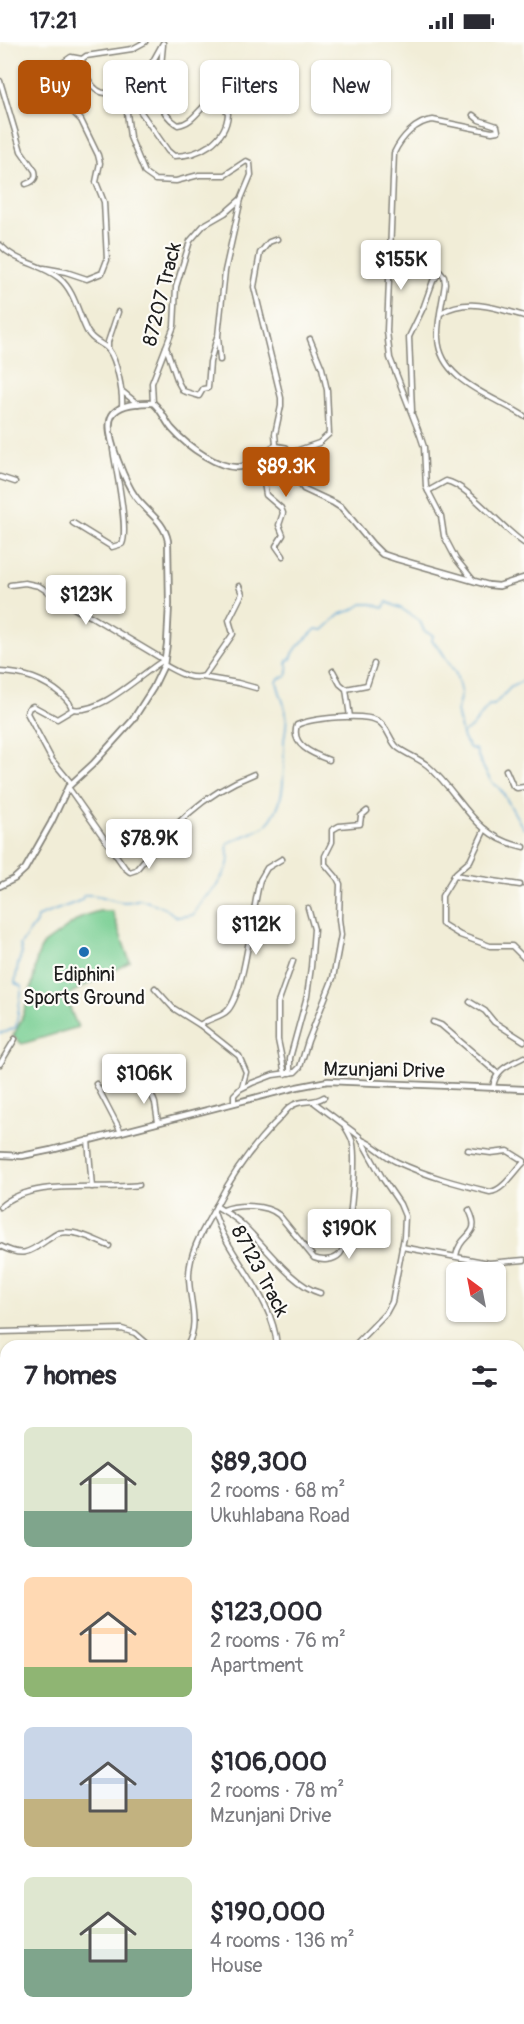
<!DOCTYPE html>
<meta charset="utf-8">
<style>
body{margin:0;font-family:Pangolin,sans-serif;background:#f7f7f7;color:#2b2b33;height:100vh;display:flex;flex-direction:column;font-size:22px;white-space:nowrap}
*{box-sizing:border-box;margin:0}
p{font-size:20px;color:#7c7c81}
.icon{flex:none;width:33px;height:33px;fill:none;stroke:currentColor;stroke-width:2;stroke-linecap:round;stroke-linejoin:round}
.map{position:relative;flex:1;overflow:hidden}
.details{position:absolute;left:0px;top:1298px;width:525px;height:686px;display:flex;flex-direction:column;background:#fff;border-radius:18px 18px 0 0;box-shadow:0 2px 4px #0004}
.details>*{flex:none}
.top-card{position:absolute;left:18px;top:18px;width:489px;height:54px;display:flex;gap:12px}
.needle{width:39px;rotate:328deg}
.buttons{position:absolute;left:446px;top:1220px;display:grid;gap:12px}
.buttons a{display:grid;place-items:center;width:60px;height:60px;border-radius:9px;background:#fff;box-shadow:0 2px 4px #0004;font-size:30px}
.price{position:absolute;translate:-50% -51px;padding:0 14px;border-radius:6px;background:#fff;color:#222;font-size:20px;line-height:39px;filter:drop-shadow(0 2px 3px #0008)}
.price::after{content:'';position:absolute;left:50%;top:36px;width:18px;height:14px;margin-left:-9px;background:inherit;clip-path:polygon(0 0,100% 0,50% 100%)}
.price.current{background:#b45309;color:#fff}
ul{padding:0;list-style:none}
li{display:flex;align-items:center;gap:18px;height:150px;padding:0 24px}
li span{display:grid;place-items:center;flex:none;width:168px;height:120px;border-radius:9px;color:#555}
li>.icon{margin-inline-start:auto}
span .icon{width:72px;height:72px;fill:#fffc;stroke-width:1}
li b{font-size:26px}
h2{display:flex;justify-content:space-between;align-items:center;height:72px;padding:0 24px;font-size:26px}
.chip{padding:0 21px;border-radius:9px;background:#fff;box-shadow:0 2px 4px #0004;font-size:21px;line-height:54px}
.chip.current{background:#b45309;color:#fff}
.status{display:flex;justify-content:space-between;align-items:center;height:42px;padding:0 30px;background:#fff;direction:ltr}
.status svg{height:16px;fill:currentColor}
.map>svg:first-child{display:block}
.green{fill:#77ce92;stroke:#4a7557;stroke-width:1.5}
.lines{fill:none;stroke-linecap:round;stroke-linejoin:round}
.stream{stroke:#5ca4d3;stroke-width:1.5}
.minor-casing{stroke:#86847a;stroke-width:7}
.tertiary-casing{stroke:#86847a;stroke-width:8}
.secondary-casing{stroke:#86847a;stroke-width:8}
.minor{stroke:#fff;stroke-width:4}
.tertiary{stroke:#fff;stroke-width:4.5}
.secondary{stroke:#fff;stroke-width:4.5}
.poi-dot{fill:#1f6fb2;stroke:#fdfcf7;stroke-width:2}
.labels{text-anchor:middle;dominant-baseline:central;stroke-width:4.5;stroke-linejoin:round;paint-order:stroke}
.street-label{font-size:20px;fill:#1c1c1c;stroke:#fdfcf7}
.poi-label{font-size:20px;fill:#1c1c1c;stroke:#fdfcf7}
</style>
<div class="status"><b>17:21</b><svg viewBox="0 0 49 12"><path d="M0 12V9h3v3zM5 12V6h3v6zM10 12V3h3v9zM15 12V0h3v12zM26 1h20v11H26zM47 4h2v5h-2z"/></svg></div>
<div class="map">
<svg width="524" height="1982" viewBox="0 0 524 1982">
<rect width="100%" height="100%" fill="#fdfcf7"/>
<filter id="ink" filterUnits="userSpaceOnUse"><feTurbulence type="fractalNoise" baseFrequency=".0167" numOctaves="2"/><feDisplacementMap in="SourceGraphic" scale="12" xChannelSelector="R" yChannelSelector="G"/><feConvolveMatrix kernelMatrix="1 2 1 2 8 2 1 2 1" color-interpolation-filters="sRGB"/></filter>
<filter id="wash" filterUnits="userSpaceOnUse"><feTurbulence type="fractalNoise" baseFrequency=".008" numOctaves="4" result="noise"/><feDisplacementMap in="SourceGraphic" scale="24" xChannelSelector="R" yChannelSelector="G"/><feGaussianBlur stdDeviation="1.35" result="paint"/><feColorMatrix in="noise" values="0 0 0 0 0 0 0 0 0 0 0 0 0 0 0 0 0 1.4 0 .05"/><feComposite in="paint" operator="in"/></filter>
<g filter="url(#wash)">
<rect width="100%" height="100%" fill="#f1edd7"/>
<path class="green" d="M99 869H112L130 920 71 951C66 962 73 974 78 985L22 1002 13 994C23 977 30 954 34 934 36 922 36 912 44 902L83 874Z"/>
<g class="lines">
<g class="stream">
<path d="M462 692 473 684 489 663H494L511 645 524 638"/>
<path d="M0 991 6 990 16 985 22 945 15 941 18 922 22 911 20 903 36 881 37 875 77 860 82 857 84 853C106 851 117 866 140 857L163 865 177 875 193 873 203 857 216 845 227 826 229 818 227 804 228 801C236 797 262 788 266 783 288 760 283 728 284 699 285 689 288 680 286 671 284 660 279 650 277 640L279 636 286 635 288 631 287 618 291 617C295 603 306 598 316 587L323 588 340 572 353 568 362 562H372L383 566 387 560 402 567 420 579 424 589 433 593 432 599 440 607 456 632 461 651 457 669 463 697 470 706 476 708C478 716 488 736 493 741 499 747 495 740 500 747 509 759 515 774 524 787"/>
<path d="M0 1552 6 1559"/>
<path d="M519 1875 524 1868"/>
<path d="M505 1977V1982"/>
</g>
</g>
</g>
<g filter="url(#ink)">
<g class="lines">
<g class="minor-casing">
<g id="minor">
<path d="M145 0 132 7 86 14 82 17C84 30 92 54 110 51 117 49 122 46 128 47L136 63 168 109 174 114C199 114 226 99 228 72L222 60 215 56C200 63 195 81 178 83 168 77 161 66 158 55L163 3"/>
<path d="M0 39 21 109 35 129C37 136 33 140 26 142"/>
<path d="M473 73 479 78 497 84 498 89 492 90 433 78C416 79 401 96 394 111L387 289 390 316 420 393 424 405 426 445 441 474 444 494 456 517 473 538"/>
<path d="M277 197 269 200 260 211 254 245 281 356V364L275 392 277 413 264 441 266 453 281 466 283 471 279 483 283 493 276 504 283 514"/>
<path d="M0 203C18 222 40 221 59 236 75 249 78 272 87 289 93 300 101 300 108 307 117 318 123 350 122 364"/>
<path d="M44 226 66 230 87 237 102 231 107 218 104 160 96 140 100 121 98 113 81 78 51 48 46 39 51 29 71 15 82 17"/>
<path d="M441 271C467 255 497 266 524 274"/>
<path d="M166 305 178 340 183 349 199 354 203 347 208 346 210 320 217 295"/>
<path d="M108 307V300L118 270"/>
<path d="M220 318 218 294 225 229 241 157"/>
<path d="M123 350 138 362"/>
<path d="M153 361 152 341 174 284 176 245 190 199 204 183 225 171 241 157 251 133 250 121 246 119 225 133H199L176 139 155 138 145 131 130 95 127 71 132 52 143 37 163 1"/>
<path d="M412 369 409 295 424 264 433 239 440 230 444 235 445 241C443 259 437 278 438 296 440 340 494 354 524 374"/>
<path d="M290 411 319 401 329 392 327 348 322 326 310 297"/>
<path d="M0 435 15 440"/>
<path d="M428 449 446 439C468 443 502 487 524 501"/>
<path d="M73 481 112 505 122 502C129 488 116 427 113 408"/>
<path d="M10 543 25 541 39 544 77 568 92 575 164 618C139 633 102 672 72 667"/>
<path d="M164 623C176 629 190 639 204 634L233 592 229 578 242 552 239 544"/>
<path d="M333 629 340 642 346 647 350 675"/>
<path d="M0 630C24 631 43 637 62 653 67 658 71 661 72 668L57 677 33 664 29 666 27 671 52 718 71 741"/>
<path d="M202 635 238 641 256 646"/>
<path d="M346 647 367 643 374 622"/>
<path d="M329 718C313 712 290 703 297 683 312 676 363 671 378 679 388 685 389 697 397 705 407 713 419 716 428 724 463 754 472 795 524 805"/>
<path d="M506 728 513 744 517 746 524 745"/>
<path d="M68 745 125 826 130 830 136 828C172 785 200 753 254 732"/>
<path d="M485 787 470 819 456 831 442 854V882L460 893 490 904H512L524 916"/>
<path d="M454 833 520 843"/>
<path d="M155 946 173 966 200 983 239 1014 246 1030 242 1045"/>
<path d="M470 960 485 969 494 980 524 999"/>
<path d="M433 980 441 983 497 1031"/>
<path d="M200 983C208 976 221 976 228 968 246 946 252 867 260 838L267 826 282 817"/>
<path d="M0 1022 15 997"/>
<path d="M290 1031V1016L307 954 311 925 314 887 308 866"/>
<path d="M285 1032 278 998V961L293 919"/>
<path d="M147 1041 155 1061 158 1080"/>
<path d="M96 1042 121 1090"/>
<path d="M493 1046C495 1027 509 1023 524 1015"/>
<path d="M234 1061V1053L240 1047 252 1041 273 1033 295 1030 300 1025 308 999 333 936 341 893 339 877 340 842 337 836 325 822V814L332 800V788L339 784 360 782 361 774 367 769"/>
<path d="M315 1061 359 1094 383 1137 400 1162 405 1174 404 1195 392 1260 386 1271 354 1304"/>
<path d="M88 1098 92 1145"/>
<path d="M362 1098C375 1103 384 1114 397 1120 427 1134 458 1142 490 1150 503 1149 515 1129 524 1120"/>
<path d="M468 1108 491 1111 508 1109 524 1119"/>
<path d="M216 1164C225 1170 235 1175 243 1183 264 1203 293 1244 320 1251"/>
<path d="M0 1165C33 1135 98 1149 139 1143"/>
<path d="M223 1168C238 1162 266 1162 279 1173L314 1216C321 1219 334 1219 340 1212 351 1198 356 1120 353 1102 352 1096 348 1090 345 1085"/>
<path d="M214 1170C228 1216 273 1253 277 1304"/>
<path d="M0 1204C22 1215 27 1212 47 1198 51 1196 55 1192 59 1191 76 1187 94 1198 109 1204"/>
<path d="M402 1205 489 1221 524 1218"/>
<path d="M456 1214C460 1190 483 1195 469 1168"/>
<path d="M0 1290 122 1287 135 1291 150 1304"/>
<path d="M187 1304C201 1280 188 1257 189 1232 190 1208 203 1188 214 1168 230 1136 249 1108 274 1082 280 1077 284 1070 290 1065 302 1056 312 1063 324 1055"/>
<path d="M0 1365 6 1367"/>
<path d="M519 1373 524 1358"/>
<path d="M519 1401 524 1404"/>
<path d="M0 1414 6 1394"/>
<path d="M0 1448 6 1457"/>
<path d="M519 1462 524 1463"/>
<path d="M0 1497H6"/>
<path d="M519 1512 524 1515"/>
<path d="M4 1597 6 1602"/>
<path d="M0 1633 6 1634"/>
<path d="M519 1676 524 1678"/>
<path d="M34 1977 36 1982"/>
</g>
</g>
<g class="tertiary-casing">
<g id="tertiary">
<path d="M0 844 14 837 25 827 51 781 68 745 93 722 132 679 153 646 164 623 167 602 169 562 168 499C164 478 146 470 135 454 127 443 122 429 117 416 102 376 107 360 153 361 162 368 165 379 172 387 186 403 222 431 244 424 256 420 264 410 275 404L286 406 292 415 298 438 304 447 334 461 342 466 372 502 382 512 397 517 488 543 499 544 524 536"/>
<path d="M0 1639 6 1646"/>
<path d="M6 1762C1 1783 1 1804 6 1825"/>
<path d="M0 1936 6 1930"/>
<path d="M0 1956 6 1944"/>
</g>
</g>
<g class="secondary-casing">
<path id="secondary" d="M0 1113 22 1114 51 1108 297 1045 328 1039 524 1047"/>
</g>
<use href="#minor" class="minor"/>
<use href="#tertiary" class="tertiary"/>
<use href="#secondary" class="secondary"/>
</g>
</g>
<circle class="poi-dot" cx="84" cy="910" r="6"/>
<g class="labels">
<g class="street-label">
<text transform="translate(162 252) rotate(-76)">87207 Track</text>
<text transform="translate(384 1028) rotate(1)">Mzunjani Drive</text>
<text transform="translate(260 1229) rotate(62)">87123 Track</text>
</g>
<g class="poi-label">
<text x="84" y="932">Ediphini<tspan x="84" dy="23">Sports Ground</tspan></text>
</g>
</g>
</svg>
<div class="buttons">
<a><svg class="needle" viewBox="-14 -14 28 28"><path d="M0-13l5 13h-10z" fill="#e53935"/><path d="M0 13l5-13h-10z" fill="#7c7c81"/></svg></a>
</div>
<b class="price" style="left:401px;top:249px">$155K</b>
<b class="price current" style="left:286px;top:456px">$89.3K</b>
<b class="price" style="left:86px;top:584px">$123K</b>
<b class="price" style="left:149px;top:828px">$78.9K</b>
<b class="price" style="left:256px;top:914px">$112K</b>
<b class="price" style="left:144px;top:1063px">$106K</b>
<b class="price" style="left:349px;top:1218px">$190K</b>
<div class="top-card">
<a class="chip current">Buy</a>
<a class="chip">Rent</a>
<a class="chip">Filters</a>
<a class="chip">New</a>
</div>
<section class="details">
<h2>7 homes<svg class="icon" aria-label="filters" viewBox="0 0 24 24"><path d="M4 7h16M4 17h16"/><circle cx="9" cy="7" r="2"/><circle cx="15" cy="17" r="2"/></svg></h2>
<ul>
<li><span style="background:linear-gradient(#dfe7d0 70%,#7fa58c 0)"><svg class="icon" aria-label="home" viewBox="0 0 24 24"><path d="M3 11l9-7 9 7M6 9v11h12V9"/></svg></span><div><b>$89,300</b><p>2 rooms · 68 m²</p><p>Ukuhlabana Road</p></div></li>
<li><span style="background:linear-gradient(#ffd9b3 75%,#8fb573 0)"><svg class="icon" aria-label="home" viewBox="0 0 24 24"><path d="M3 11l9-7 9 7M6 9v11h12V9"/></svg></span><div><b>$123,000</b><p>2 rooms · 76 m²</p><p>Apartment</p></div></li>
<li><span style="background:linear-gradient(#c9d6e8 60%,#c2b280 0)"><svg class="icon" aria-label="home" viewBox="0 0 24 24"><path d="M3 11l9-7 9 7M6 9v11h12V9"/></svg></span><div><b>$106,000</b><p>2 rooms · 78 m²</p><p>Mzunjani Drive</p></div></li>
<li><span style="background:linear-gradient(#dfe7d0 60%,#7fa58c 0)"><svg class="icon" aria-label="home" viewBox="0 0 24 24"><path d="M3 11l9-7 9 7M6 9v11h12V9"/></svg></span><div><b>$190,000</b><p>4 rooms · 136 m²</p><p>House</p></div></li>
</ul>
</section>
</div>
